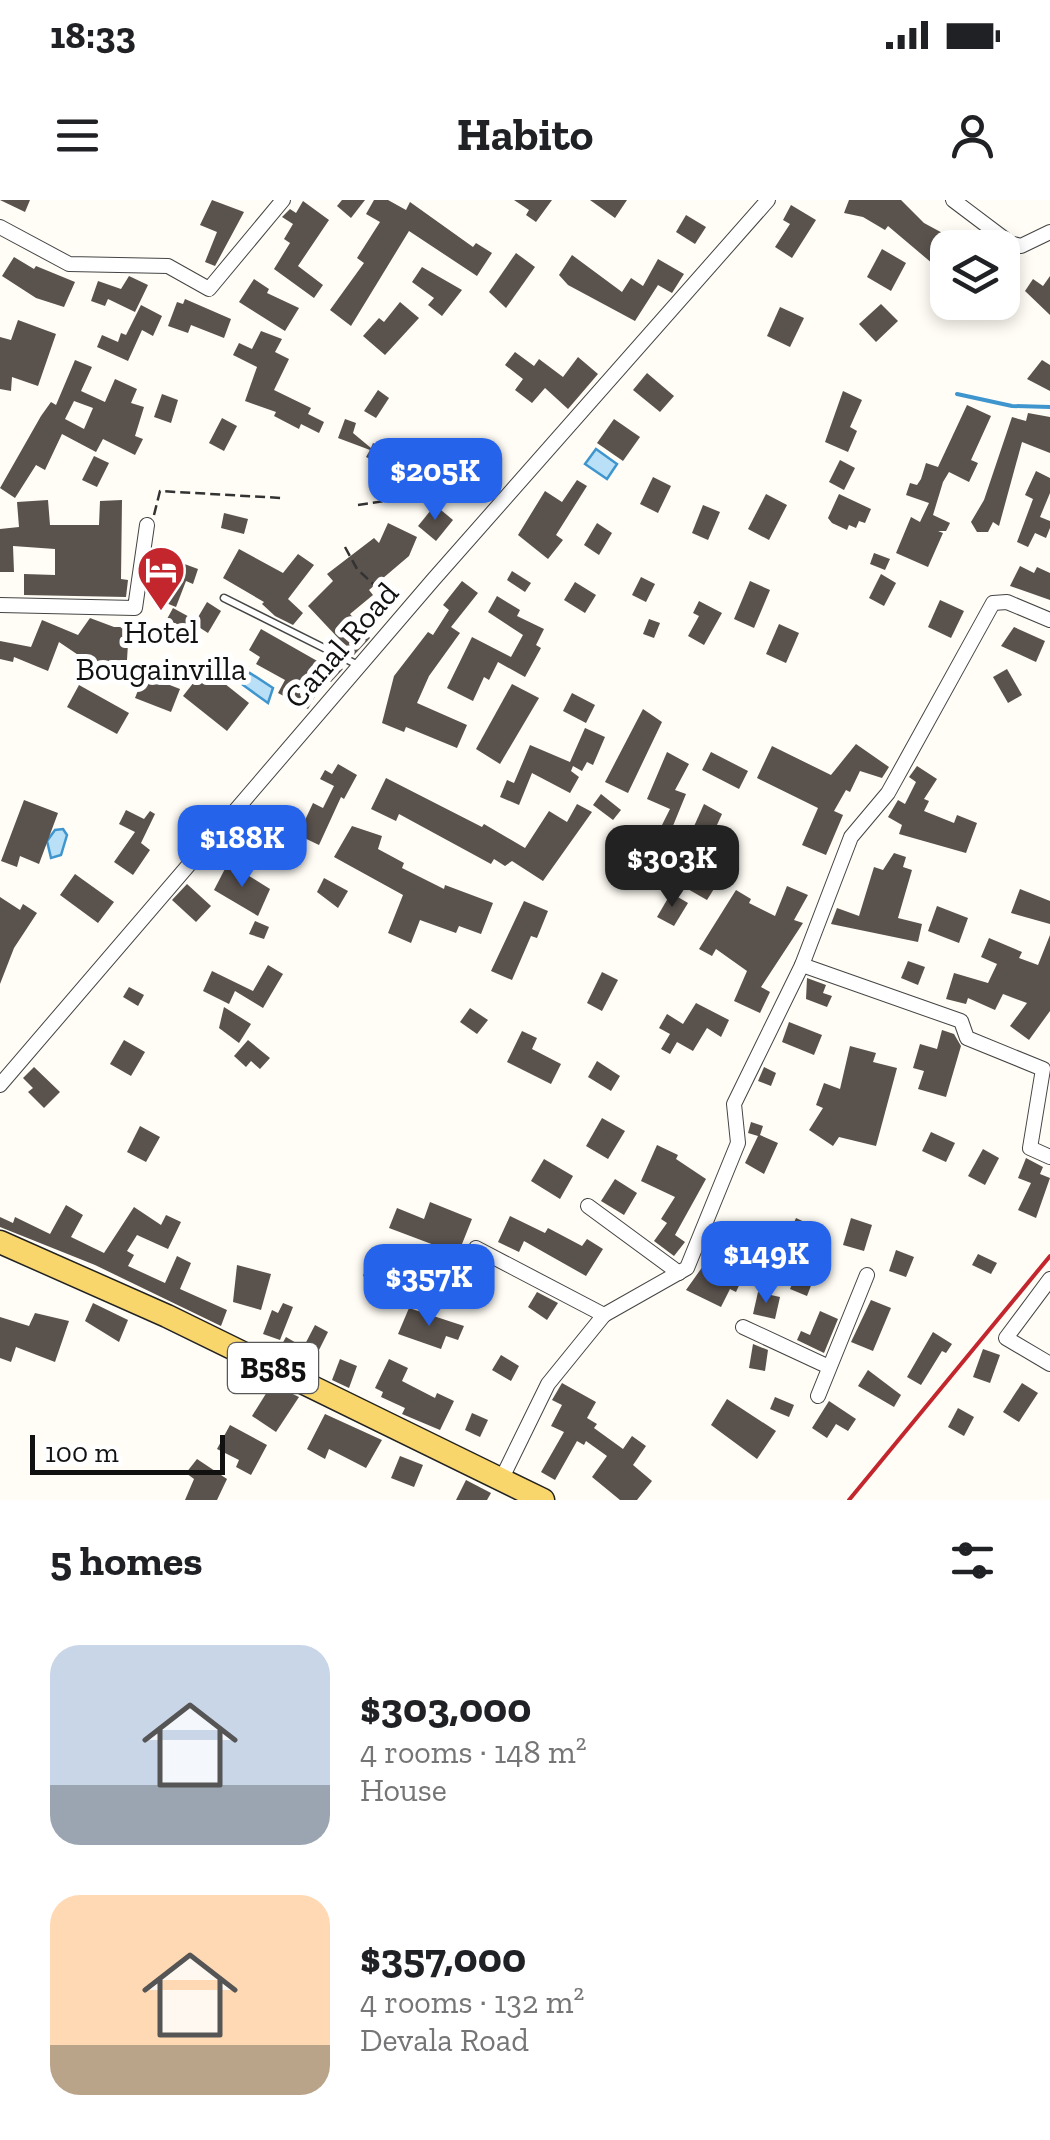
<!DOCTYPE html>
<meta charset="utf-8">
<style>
body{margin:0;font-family:"Zilla Slab",serif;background:#f6f6f6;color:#202124;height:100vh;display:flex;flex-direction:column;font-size:38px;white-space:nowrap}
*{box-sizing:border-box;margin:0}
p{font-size:32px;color:#757577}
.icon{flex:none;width:55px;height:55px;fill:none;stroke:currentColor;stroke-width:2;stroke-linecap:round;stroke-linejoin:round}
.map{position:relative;height:1300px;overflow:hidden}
.side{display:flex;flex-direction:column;background:#fff;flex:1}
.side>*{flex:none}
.tools{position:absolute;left:930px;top:30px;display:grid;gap:20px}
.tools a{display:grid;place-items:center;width:90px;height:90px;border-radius:20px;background:#fff;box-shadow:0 5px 15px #0003;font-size:50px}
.scale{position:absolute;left:30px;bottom:25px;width:195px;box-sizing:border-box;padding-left:10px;border:5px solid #111;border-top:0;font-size:28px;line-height:35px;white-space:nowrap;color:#111;-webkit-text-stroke:8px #fff;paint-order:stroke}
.price{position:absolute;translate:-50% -85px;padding:0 22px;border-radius:20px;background:#2563eb;color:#fff;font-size:32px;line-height:65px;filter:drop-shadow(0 2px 5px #0008)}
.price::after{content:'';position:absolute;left:50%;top:60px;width:30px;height:22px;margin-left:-15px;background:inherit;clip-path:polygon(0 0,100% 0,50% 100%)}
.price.on{background:#222;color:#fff}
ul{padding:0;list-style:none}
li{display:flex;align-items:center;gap:30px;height:250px;padding:0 50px}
li span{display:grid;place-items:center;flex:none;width:280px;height:200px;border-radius:30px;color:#555}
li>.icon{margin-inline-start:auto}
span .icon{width:120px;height:120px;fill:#fffc;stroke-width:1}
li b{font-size:42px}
h2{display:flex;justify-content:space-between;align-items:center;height:120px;padding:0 50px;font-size:42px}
.status{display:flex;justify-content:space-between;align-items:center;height:70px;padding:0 50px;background:#fff;direction:ltr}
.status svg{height:28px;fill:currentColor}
header{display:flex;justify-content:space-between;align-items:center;height:130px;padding:0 50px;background:#fff;font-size:45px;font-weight:700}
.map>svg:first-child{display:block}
.water{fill:#b9e0f7;stroke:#3f96cf;stroke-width:2.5}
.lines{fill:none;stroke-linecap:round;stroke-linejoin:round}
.stream{stroke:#3f96cf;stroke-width:4}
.building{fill:#5a524d;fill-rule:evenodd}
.lane-casing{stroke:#444;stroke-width:9}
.street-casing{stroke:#444;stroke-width:16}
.primary-casing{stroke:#222;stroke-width:25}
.path{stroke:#333;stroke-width:2.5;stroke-dasharray:10 5;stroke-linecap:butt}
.lane{stroke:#fff;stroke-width:6}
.street{stroke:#fff;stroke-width:14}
.primary{stroke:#f9d66b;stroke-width:22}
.rail{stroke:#c4262e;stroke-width:4}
.labels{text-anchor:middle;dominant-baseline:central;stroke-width:10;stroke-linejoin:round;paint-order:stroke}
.shield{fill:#fff;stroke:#585858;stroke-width:2.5}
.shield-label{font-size:30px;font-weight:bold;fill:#111}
.poi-label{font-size:32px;fill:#111;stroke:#fff}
.street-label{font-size:32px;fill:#111;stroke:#fff}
</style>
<div class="status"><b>18:33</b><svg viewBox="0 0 49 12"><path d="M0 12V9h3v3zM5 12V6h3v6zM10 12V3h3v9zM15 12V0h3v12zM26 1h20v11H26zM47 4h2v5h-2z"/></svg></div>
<header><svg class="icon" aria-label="menu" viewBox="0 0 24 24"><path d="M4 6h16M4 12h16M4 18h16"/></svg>Habito<svg class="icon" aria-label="person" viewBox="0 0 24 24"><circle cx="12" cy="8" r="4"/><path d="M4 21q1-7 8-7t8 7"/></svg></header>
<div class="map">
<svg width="1050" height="1300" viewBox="0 0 1050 1300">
<rect width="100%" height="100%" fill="#fffdf5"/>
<g class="water">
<path d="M596 249 617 264 607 279 585 264Z"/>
<path d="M250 473 273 488 268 503 243 485Z"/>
<path d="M63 629 67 635 61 655 51 658 47 641 55 630Z"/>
</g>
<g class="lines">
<path class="stream" d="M957 194 1012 206 1050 207"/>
</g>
<g class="building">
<path d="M0 0H30L25 12Z"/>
<path d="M212 0 244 12 215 66 205 62 217 32 200 25Z"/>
<path d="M342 0H365L351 18 337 6Z"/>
<path d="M374 0H388L406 10 410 2 473 47 476 43 492 53 477 76 409 31 351 126 330 110 364 63 357 58 380 22 366 14Z"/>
<path d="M514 0H552L536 22 526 15 529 10Z"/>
<path d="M590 0H627L615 18Z"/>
<path d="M849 0H901L924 23 948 36 933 64 888 26 885 30 863 17 844 13Z"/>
<path d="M303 1 329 20 298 66 323 85 314 98 274 69 290 43 284 39 293 24 282 17 290 9 296 13Z"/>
<path d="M791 5 816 20 792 58 775 47 790 24 783 20Z"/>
<path d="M686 15 706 27 695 44 676 32Z"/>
<path d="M882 49 906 63 891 91 867 77Z"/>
<path d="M516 53 535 67 506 108 489 92Z"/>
<path d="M572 55 622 92 631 78 643 86 658 59 684 74 672 93 658 85 635 121 568 85 559 75Z"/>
<path d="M14 57 34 69 36 66 75 82 64 107 36 98 2 76Z"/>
<path d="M422 67 462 90 442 116 428 105 434 98 412 82Z"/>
<path d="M129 76 148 85 135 112 108 99 105 106 91 101 98 81 121 89Z"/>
<path d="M1050 76V115L1025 91 1033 79 1043 86Z"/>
<path d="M254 79 269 89 267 93 299 108 285 131 239 102Z"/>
<path d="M185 99 231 119 224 138 191 125 188 133 168 126 177 102 183 104Z"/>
<path d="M400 102 419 118 385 155 363 136 379 118 384 122Z"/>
<path d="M881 104 898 121 876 142 859 124Z"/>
<path d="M141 105 162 116 153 136 142 130 128 161 97 147 102 135 118 142 121 133 126 135Z"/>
<path d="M780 107 804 118 790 147 767 136Z"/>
<path d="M18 120 56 134 38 186 12 177 11 191 0 189V137L11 140Z"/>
<path d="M261 131 282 139 275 152 289 159 274 190 311 208 308 214 324 222 319 233 301 224 299 229 274 216 276 212 245 201 257 167 233 155 239 143 252 149Z"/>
<path d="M515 152 534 166 539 159 563 177 578 157 598 174 568 209 545 188 532 203 515 190 523 179 505 165Z"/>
<path d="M75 160 92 167 81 191 105 202 115 179 137 189 131 203 144 207 135 236 143 239 135 255 103 239 96 252 62 234 45 270 36 265 15 298 0 288 41 216 51 202 56 205ZM74 201 93 208 84 229 65 219Z"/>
<path d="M1042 160 1050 165V191L1027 179Z"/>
<path d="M647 173 674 196 660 212 633 190Z"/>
<path d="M378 190 389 198 376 218 364 211Z"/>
<path d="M843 191 862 200 850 227 857 231 848 252 825 242Z"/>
<path d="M162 194 178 200 171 223 154 217Z"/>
<path d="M967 205 991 216 971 260 978 263 969 282 949 272 943 282 933 315 950 323 946 331H938L943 333 928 367 896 353 911 317 920 322 929 303 906 295 910 283 917 285 921 279 926 263 938 267Z"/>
<path d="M1028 213 1050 217V253L1022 242 999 326 993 322 988 332H977L971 322 984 300 1012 217 1026 221Z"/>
<path d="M222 218 237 226 224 251 209 243Z"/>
<path d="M345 219 356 223 353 233 371 248 373 243 389 251 382 265 366 257 370 250 338 238Z"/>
<path d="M614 219 640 237 623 261 597 243Z"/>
<path d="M423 238 443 261 434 268 427 259 416 268 404 254Z"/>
<path d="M94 256 109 263 97 287 82 280Z"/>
<path d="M840 260 855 268 844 290 829 282Z"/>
<path d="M1036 271 1050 278V293L1040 317 1050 321V328L1046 338 1035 333 1028 347 1017 342 1033 299 1025 295Z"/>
<path d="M653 277 671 286 658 313 640 304Z"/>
<path d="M577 280 587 286 556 335 563 340 548 359 518 335 545 291 562 302Z"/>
<path d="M766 294 787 305 769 340 748 329Z"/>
<path d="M839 294 871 309 865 323 859 321 856 328 849 325 847 330 832 323 828 318Z"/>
<path d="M48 300 50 325H99L100 301 122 300 121 379 128 380 126 397 24 395V374L55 375V349L13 346 14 372H0V329L19 327 17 302Z"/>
<path d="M435 305 453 320 436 341 418 326Z"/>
<path d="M703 305 720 312 708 340 692 333Z"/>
<path d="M224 313 248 319 244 334 221 328Z"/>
<path d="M388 323 417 337 409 356 369 390 373 395 350 414 370 438 354 455 308 406 333 381 327 374 374 338 379 343Z"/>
<path d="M597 323 612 333 599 355 584 345Z"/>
<path d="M239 349 283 373 298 354 314 365 288 399 303 413 293 425 275 416 262 404 264 402 223 378Z"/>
<path d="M874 353 890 359 885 370 870 364Z"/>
<path d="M179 362 198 369 193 384 186 381 176 407 151 397 159 377 171 382Z"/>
<path d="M1020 366 1034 373 1037 367 1050 373V400L1010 386Z"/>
<path d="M512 371 531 383 525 392 507 380Z"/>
<path d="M881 374 896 383 884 406 869 398Z"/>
<path d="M641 377 655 384 646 402 632 395Z"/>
<path d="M462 381 478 393 451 427 460 433 429 476 417 503 467 525 457 548 406 527 404 532 382 523 394 476 428 432 433 435 449 410 443 405Z"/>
<path d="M750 381 770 390 754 428 734 419Z"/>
<path d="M575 382 596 395 585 413 564 400Z"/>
<path d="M497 396 520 410 517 416 544 429 536 445 541 448 525 477 498 462 489 480 484 477 473 501 447 488 472 437 511 457 523 435 488 412Z"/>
<path d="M940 400 964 411 951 438 928 427Z"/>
<path d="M699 401 722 413 704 445 688 436 699 416 693 413Z"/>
<path d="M207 402 221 411 208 433 194 424Z"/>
<path d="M173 408 193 419 187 430 167 419Z"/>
<path d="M90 418 114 427H129L127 460 110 482 94 470 96 467 59 442 48 471 14 457 13 462 0 459V441L31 447 42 420 78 435Z"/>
<path d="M649 419 660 423 654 438 643 434Z"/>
<path d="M779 424 799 433 786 463 766 454Z"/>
<path d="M1014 427 1045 441 1036 462 1001 446Z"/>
<path d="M261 429 319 462 323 457 343 469 331 482 325 479 308 509 278 493 285 480 256 464 260 457 249 450Z"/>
<path d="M205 468 249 503 227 531 183 496Z"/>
<path d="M1007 469 1022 495 1008 503 993 477Z"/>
<path d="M144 475 180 489 171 512 135 498Z"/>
<path d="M512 484 539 498 500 564 476 549Z"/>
<path d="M79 485 129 513 117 534 67 507Z"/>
<path d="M572 493 595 505 586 523 563 511Z"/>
<path d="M643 509 662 522 628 593 605 582Z"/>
<path d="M585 528 605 537 593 565 587 562 582 571 573 566 571 571 579 577 570 593 532 573 519 605 500 597 507 580 514 583 530 545 570 562Z"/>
<path d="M856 544 889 567 882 578 860 571 850 592 846 590 834 611 843 615 826 655 802 645 818 608 757 578 772 546 831 575Z"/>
<path d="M667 552 689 564 675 590 686 594 668 638 658 633 670 609 647 599Z"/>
<path d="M711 552 748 571 739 589 702 570Z"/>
<path d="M338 564 357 575 344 599 341 597 319 645 298 635 313 603 323 608 334 586 320 579 325 570 332 574Z"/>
<path d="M917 566 937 579 924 599 929 601 924 611 954 623 957 615 977 623 966 653 899 634 902 625 888 617 898 600 905 604 916 582 909 577Z"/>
<path d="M386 578 482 627 484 624 525 648 549 611 567 622 577 604 592 612 543 681 512 661 505 666 494 659 491 664 399 614 396 621 371 609Z"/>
<path d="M601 594 621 610 613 620 593 605Z"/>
<path d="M24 600 58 613 39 664 20 656 17 667 1 661Z"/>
<path d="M704 604 722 614 700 662 682 653Z"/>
<path d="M126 610 144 619 150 611 155 614 141 643 150 650 133 675 114 662 135 632 119 624Z"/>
<path d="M352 626 382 636 378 649 404 663 402 668 444 689 445 685 493 703 481 734 459 726 456 733 420 720 411 743 388 733 403 695 334 657Z"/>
<path d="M894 653 906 657 903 667 912 670 898 718 922 724 918 742 831 724 837 708 859 716 874 667 883 670Z"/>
<path d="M228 663 270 689 258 716 214 690Z"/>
<path d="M695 672 717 684 707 700 686 688Z"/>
<path d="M75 674 114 702 98 723 60 695Z"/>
<path d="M324 678 348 691 338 708 317 692Z"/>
<path d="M187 684 211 706 196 722 172 700Z"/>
<path d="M787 686 808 695 794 720 803 723 761 787 770 792 760 813 734 801 747 771 716 749 712 756 699 749 736 690 751 699 749 703 775 716Z"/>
<path d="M1020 689 1050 701V724L1011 713Z"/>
<path d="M671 693 688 703 674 726 657 717Z"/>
<path d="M0 697 20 710 23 704 37 713 14 748 0 784Z"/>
<path d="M524 701 548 711 537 738 531 736 512 780 491 771Z"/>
<path d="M937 706 968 718 959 743 928 731Z"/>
<path d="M255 721 269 727 264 739 249 734Z"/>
<path d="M1050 735V811L1029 840 1010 826 1027 803 1003 794 995 810 968 798 966 804 946 799 954 773 988 783 997 764 981 757 989 738 1022 752 1019 758 1038 765Z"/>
<path d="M908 761 925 767 918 785 901 778Z"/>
<path d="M268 765 283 774 263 808 235 791 229 804 203 791 212 771 253 791Z"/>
<path d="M602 772 618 780 602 811 587 803Z"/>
<path d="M807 778 826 785 823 793 832 796 827 807 806 799Z"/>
<path d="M129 787 144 795 138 806 123 797Z"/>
<path d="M696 803 729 820 721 837 707 828 693 851 677 842 670 854 661 849 670 834 659 828 667 814 683 824Z"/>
<path d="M224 807 251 824 239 843 219 828Z"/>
<path d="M470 808 488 820 477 834 460 822Z"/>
<path d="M789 822 822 835 814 855 782 842Z"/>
<path d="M942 830 954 834 961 846 946 897 918 889 924 871 913 868 920 844 937 849Z"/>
<path d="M522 831 537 838 532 849 561 864 551 884 507 862Z"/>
<path d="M124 840 145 852 131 876 110 864Z"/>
<path d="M248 840 270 858 260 869 251 861 246 867 234 856Z"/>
<path d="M850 846 876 853 873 862 897 868 876 946 839 937 833 946 809 930 823 908 816 905 824 883 840 889Z"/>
<path d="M597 861 620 876 611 891 588 877Z"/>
<path d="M34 867 60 892 44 908 28 892 33 888 23 878Z"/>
<path d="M764 867 776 873 771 886 758 881Z"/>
<path d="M602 918 625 931 608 959 586 946Z"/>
<path d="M751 922 763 926 760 935 778 943 764 974 745 963 758 936 748 933Z"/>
<path d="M140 926 160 937 146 962 127 952Z"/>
<path d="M931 932 955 943 946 962 922 951Z"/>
<path d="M657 945 678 955 676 959 706 979 675 1035 685 1042 674 1056 654 1041 667 1023 661 1019 675 997 641 981Z"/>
<path d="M983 949 999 958 985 985 968 976Z"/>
<path d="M1026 958 1043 967 1040 974 1050 978 1036 1018 1018 1010 1031 983 1018 978Z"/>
<path d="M544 959 573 976 560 999 531 981Z"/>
<path d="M615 979 637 993 624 1015 601 1001Z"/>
<path d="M430 1002 472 1019 458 1054 389 1028 397 1008 424 1019Z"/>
<path d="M66 1005 83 1015 71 1037 104 1053 134 1007 161 1025 166 1015 181 1022 168 1049 137 1035 127 1051 134 1055 128 1066 165 1083 177 1056 191 1063 180 1089 227 1110 221 1126 95 1065 0 1027V1017L13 1023 15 1017 50 1034Z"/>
<path d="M510 1016 545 1033 548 1028 582 1046 587 1039 603 1049 586 1076 524 1041 519 1052 498 1042Z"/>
<path d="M796 1018 824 1031 816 1052 787 1039Z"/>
<path d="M851 1018 872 1025 864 1051 843 1045Z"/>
<path d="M725 1025 749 1037 741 1054 720 1043Z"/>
<path d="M373 1048 396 1056 386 1084 363 1076Z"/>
<path d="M896 1050 914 1057 906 1077 889 1071Z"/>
<path d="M732 1053 750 1062 736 1092 730 1089 721 1107 686 1090 708 1059 725 1068Z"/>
<path d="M978 1054 997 1063 991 1074 972 1065Z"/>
<path d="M237 1065 271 1074 261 1110 233 1102Z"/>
<path d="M797 1072 814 1078 807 1096 790 1089Z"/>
<path d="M537 1092 558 1103 547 1120 528 1107Z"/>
<path d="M758 1092 780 1097 775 1119 753 1114Z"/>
<path d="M871 1100 891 1108 873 1151 851 1142Z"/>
<path d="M93 1103 128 1120 119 1142 85 1121Z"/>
<path d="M283 1103 293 1107 280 1140 263 1134 272 1110 278 1113Z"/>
<path d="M409 1108 464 1126 458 1140 446 1136 441 1149 398 1134Z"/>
<path d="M820 1111 838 1119 824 1153 797 1140 801 1131 810 1135Z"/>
<path d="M35 1113 69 1121 55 1162 16 1147 11 1162 0 1158V1117L29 1126Z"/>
<path d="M315 1125 328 1132 316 1156 302 1150Z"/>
<path d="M933 1132 952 1144 946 1153 942 1151 921 1185 907 1177Z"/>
<path d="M286 1137 298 1144 289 1159 277 1153Z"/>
<path d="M753 1144 768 1150 765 1171 749 1168Z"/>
<path d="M983 1149 1000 1155 990 1183 973 1177Z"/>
<path d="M501 1155 519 1166 511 1181 492 1170Z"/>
<path d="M340 1159 357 1166 349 1188 332 1180Z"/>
<path d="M389 1159 408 1168 402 1181 435 1198 437 1193 454 1201 440 1230 402 1214 405 1208 381 1197 383 1192 375 1188Z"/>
<path d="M868 1170 901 1195 894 1207 858 1186Z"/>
<path d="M562 1183 596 1202 587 1218 597 1224 594 1228 623 1249 632 1236 646 1246 633 1265 652 1281 637 1300H620L592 1277 607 1256 586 1241 584 1245 577 1241 555 1280 541 1272 564 1232 551 1226 562 1205 552 1200Z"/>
<path d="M1022 1183 1038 1193 1019 1222 1003 1212Z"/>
<path d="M272 1184 299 1197 276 1232 252 1216Z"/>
<path d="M775 1197 794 1205 789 1217 770 1209Z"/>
<path d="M727 1199 776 1231 757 1259 711 1225Z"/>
<path d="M829 1201 856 1219 848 1231 836 1224 827 1238 812 1228Z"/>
<path d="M958 1208 974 1217 964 1236 948 1227Z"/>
<path d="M472 1213 488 1220 480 1237 465 1230Z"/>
<path d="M325 1214 382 1240 366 1268 329 1249 325 1259 307 1249Z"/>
<path d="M230 1225 267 1245 251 1275 236 1267 239 1260 217 1249Z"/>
<path d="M400 1256 423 1265 414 1287 391 1278Z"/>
<path d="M197 1259 227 1279 217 1300H185L194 1279 186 1273Z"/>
<path d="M466 1280 491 1293 487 1300H456Z"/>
</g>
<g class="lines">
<g class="lane-casing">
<path id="lane" d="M224 398 358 465"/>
</g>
<g class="street-casing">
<g id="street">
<path d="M953 0 1010 43 1021 46 1050 32"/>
<path d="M0 27 69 64 168 66 209 89 283 0"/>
<path d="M0 405 135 408 147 325"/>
<path d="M802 765 961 821 967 838 1043 869 1030 948 1050 957"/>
<path d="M0 885 433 380 768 0"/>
<path d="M588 1006 679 1073"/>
<path d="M476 1048 604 1115 548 1184 502 1278"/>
<path d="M1050 1079 1006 1138 1050 1164"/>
<path d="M604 1115 687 1068 738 943 734 904 802 765 851 637 888 593 993 403 1007 402 1050 420"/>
<path d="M743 1127 829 1167"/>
<path d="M818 1196 867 1075"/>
</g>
</g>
<g class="primary-casing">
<path id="primary" d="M0 1042 167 1116 543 1300"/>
</g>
<g class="path">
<path d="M450 256 497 284"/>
<path d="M358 305 467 289 493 294"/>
<path d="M154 315 160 291 281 298"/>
<path d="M345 347 357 369 396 405"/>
</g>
<use href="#lane" class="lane"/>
<use href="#street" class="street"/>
<use href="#primary" class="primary"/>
<path class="rail" d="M849 1300 1050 1056"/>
</g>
<defs>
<g id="hotel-pin" transform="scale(2.5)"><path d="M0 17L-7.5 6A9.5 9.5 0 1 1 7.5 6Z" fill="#c4262e" stroke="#fff"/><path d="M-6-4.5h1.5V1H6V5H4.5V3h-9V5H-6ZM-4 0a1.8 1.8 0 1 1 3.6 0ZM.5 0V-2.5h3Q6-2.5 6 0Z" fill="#fff"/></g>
</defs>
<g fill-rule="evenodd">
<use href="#hotel-pin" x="161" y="370"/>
</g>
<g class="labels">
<rect class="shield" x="228" y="1143" width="90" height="50" rx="8"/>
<g class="shield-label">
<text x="273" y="1168">B585</text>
</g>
<g class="poi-label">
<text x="161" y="432">Hotel<tspan x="161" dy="37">Bougainvilla</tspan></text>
</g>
<g class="street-label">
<text transform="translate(341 445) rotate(-49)">Canal Road</text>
</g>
</g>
</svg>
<div class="tools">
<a><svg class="icon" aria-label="layers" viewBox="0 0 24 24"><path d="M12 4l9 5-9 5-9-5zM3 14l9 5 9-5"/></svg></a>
</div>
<div class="scale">100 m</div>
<b class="price" style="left:435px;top:323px">$205K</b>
<b class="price" style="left:242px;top:690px">$188K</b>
<b class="price on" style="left:672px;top:710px">$303K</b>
<b class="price" style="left:766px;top:1106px">$149K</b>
<b class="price" style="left:429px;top:1129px">$357K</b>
</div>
<section class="side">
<h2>5 homes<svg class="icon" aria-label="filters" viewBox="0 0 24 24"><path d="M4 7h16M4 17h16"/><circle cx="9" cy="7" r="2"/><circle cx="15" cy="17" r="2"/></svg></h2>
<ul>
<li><span style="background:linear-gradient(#c9d6e8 70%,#9aa5b1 0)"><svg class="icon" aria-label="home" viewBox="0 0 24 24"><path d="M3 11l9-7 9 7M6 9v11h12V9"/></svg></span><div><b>$303,000</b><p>4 rooms · 148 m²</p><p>House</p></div></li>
<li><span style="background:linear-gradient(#ffd9b3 75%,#b9a48a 0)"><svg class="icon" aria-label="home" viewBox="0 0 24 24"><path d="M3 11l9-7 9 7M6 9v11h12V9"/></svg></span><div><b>$357,000</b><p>4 rooms · 132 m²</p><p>Devala Road</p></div></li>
</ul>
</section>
